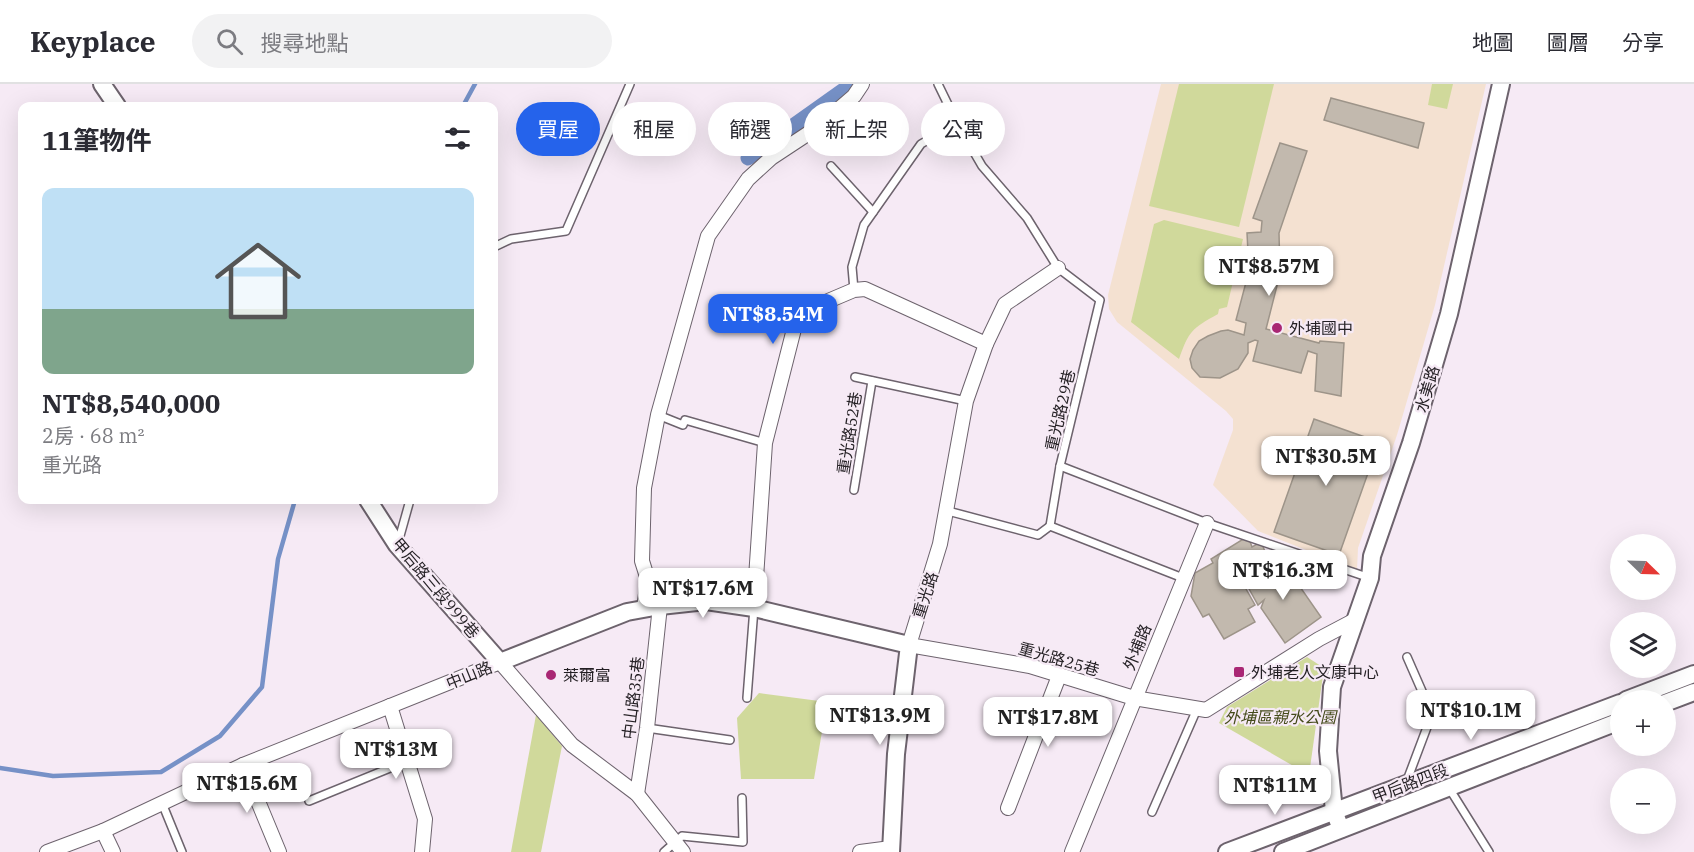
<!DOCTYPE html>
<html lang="zh-TW">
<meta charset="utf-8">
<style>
body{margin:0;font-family:"IBM Plex Serif","Noto Sans TC",serif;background:#f2f2f3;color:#2b2b33;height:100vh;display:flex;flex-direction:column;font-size:22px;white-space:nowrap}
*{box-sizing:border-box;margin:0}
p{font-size:20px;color:#7c7c81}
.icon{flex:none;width:33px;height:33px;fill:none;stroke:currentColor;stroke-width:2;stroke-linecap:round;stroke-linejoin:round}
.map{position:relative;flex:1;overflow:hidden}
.side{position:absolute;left:18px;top:18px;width:480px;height:402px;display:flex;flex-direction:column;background:#fff;border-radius:12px;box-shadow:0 6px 24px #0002}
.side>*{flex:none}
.banner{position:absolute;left:516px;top:18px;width:570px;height:54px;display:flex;gap:12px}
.needle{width:39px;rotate:113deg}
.buttons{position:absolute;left:1610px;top:450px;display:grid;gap:12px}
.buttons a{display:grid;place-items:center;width:66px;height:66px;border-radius:50%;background:#fff;box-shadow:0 6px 24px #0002;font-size:30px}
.price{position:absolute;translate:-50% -51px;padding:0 14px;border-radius:12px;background:#fff;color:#222;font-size:20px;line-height:39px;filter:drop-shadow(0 2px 3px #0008)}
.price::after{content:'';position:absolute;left:50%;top:36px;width:18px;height:14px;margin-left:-9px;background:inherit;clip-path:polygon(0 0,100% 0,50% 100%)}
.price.on{background:#2563eb;color:#fff}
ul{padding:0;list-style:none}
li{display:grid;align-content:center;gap:12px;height:318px;padding:0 24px}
li span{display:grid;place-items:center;height:186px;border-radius:12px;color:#555}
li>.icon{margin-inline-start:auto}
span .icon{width:108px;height:108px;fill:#fffc;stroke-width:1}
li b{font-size:26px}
h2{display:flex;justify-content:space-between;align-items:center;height:72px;padding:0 24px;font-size:26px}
.pill{padding:0 21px;border-radius:27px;background:#fff;box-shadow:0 6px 24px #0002;font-size:21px;line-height:54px}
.pill.on{background:#2563eb;color:#fff}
header{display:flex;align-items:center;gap:36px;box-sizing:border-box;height:84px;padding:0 30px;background:#fff;border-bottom:2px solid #e1e1e2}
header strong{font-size:28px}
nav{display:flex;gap:33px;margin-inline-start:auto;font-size:21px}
.search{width:420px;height:54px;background:#f2f2f3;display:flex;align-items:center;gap:15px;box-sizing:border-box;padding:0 21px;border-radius:33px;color:#7c7c81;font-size:22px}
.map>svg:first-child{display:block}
.education{fill:#f4e1d1}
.green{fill:#d0d99b}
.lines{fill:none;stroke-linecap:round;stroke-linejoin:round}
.stream{stroke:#7691c7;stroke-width:4.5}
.canal{stroke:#7691c7;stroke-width:15}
.building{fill:#c2b9ae;stroke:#9d9489;stroke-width:1.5}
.service-casing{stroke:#6d636d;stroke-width:10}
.minor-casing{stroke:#6d636d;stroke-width:16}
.tertiary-casing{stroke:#6d636d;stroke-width:20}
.service{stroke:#fff;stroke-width:7}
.minor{stroke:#fff;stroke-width:14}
.tertiary{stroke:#fff;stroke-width:16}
.poi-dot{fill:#a92774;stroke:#f6eaf5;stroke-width:2}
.labels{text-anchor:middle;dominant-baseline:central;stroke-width:4.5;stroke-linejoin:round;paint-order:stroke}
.poi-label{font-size:16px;fill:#231f23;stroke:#f6eaf5;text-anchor:start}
.street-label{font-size:16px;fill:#231f23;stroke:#f6eaf5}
.park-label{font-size:16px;font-style:italic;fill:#454b1b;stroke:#f6eaf5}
</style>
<header>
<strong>Keyplace</strong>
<div class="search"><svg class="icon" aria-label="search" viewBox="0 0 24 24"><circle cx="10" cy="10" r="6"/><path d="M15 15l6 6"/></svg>搜尋地點</div>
<nav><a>地圖</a><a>圖層</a><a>分享</a></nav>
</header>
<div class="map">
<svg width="1694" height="768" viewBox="0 0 1694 768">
<rect width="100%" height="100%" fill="#f6eaf5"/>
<path class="education" d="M1161 0H1486L1435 221 1397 351 1358 464 1357 486 1258 447 1213 401 1233 346V335L1226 327 1117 238 1109 225 1108 211Z"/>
<g class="green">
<path d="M1179 0H1274L1239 143 1149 122Z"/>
<path d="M1432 0H1453L1447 25 1428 21Z"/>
<path d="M1164 136 1243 155 1227 223 1219 225 1218 230C1191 245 1189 247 1179 275L1131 238 1154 140Z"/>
<path d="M1307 573 1324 584 1309 691 1219 639 1227 623Z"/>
<path d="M759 609 827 618 814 695H741L737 634Z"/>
<path d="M536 631 562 662 541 768H511Z"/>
</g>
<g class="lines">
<g class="stream">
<path d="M463 22 475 0"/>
<path d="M0 684 53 692 161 688 220 652 262 603 278 475 295 416"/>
</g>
<path class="canal" d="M748 74 852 0"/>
</g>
<g class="building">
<path d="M1331 14 1424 39 1418 64 1324 36Z"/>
<path d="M1280 59 1307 67 1279 149 1280 190 1266 245 1319 259 1320 257 1344 259 1341 312 1315 307 1317 270 1308 267 1301 289 1253 277 1258 257 1255 256 1248 259V269L1238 285 1220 294 1200 293 1192 284 1190 275 1193 266 1199 257 1208 252 1221 247 1228 246 1244 251 1246 239 1236 236 1249 187 1247 149 1261 148 1262 137 1253 134Z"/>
<path d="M1314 335 1379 358 1339 471 1274 448Z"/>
<path d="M1248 452 1252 463 1261 458 1269 477 1241 496 1255 521 1248 525 1255 538 1224 555 1209 530 1203 533 1191 512 1195 489 1213 479 1211 475Z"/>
<path d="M1280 474 1321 533 1285 559 1261 524 1264 516 1258 521 1248 503 1253 498 1252 493Z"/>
</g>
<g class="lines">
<g class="service-casing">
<g id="service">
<path d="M938 0 957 39 982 82 1027 134 1058 184 1100 216 1060 382 1050 442"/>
<path d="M831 82 873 128"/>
<path d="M494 163 511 155 566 147 630 0"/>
<path d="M854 206 852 183 864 141 921 60 957 39"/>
<path d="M855 293 966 317"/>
<path d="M658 331 683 341 685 336 765 359"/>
<path d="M1060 382 1207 439 1370 494"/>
<path d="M854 406 872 297"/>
<path d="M948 427 1038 451 1050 442 1183 494"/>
<path d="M398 459 410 416"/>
<path d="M747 614 754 524"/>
<path d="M647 644 730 656"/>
<path d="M1406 699 1432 630 1407 573"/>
<path d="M1449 704 1489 768"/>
<path d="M309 717 407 677"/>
<path d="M162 719 182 768"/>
<path d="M1152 728 1197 625"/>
<path d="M664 768 682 752 743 758 742 714"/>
</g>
</g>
<g class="minor-casing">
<g id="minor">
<path d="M1058 184 1005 220 986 260 966 317 940 460 909 561 1030 582 1134 614 1206 626 1319 555 1355 536"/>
<path d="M644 524 648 496 642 477 644 404 658 331 708 152 748 95 771 74 818 43 854 12 862 0"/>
<path d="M754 524 765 359 795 241 821 220 854 206 865 205 986 260"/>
<path d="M390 622 425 735 422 768"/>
<path d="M243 681 279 768"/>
<path d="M637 710 647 644 660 522"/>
<path d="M1008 724 1059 592"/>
<path d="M103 747 113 768"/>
<path d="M47 768 103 747 243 681 500 578 572 661 637 710 683 768"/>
<path d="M860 768 891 764"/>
<path d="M1072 768 1207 439"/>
</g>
</g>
<g class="tertiary-casing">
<g id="tertiary">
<path d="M102 0 117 22"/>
<path d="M368 416 397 461 500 578 627 528 660 522 706 517 754 524 909 561 896 670 891 768"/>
<path d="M1626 616 1694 590"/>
<path d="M1665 619 1694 608"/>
<path d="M1341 745 1334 727 1328 667 1332 603 1370 494 1372 472 1411 359 1449 230 1501 0"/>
<path d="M1227 768 1620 619"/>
<path d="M1283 768 1620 637"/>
</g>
</g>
<use href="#service" class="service"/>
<use href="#minor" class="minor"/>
<use href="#tertiary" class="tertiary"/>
</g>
<g class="poi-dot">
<circle cx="1277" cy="244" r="6"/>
<rect x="1233" y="582" width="12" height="12" rx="3"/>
<circle cx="551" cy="591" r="6"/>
</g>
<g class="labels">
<g class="poi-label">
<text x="1289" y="244">外埔國中</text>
<text x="1251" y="588">外埔老人文康中心</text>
<text x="563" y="591">萊爾富</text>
</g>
<g class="street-label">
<text transform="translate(1427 305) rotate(-73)">水美路</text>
<text transform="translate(1060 326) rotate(-77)">重光路29巷</text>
<text transform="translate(849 349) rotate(-81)">重光路52巷</text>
<text transform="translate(436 504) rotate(50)">甲后路三段999巷</text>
<text transform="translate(925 511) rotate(-72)">重光路</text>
<text transform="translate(1137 563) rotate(-68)">外埔路</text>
<text transform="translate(1059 575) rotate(16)">重光路25巷</text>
<text transform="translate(469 591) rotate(-22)">中山路</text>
<text transform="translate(633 614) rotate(-83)">中山路35巷</text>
<text transform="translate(1410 699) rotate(-21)">甲后路四段</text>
</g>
<g class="park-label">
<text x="1280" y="633">外埔區親水公園</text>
</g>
</g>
</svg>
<div class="buttons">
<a><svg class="needle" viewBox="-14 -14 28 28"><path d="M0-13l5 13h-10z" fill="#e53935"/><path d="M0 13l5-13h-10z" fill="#7c7c81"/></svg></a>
<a><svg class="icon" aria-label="layers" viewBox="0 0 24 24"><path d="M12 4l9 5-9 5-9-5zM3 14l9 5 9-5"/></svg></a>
<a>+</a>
<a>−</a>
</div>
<b class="price" style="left:1269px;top:213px">NT$8.57M</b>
<b class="price on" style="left:773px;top:261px">NT$8.54M</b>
<b class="price" style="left:1326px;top:403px">NT$30.5M</b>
<b class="price" style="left:1283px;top:517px">NT$16.3M</b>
<b class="price" style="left:703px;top:535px">NT$17.6M</b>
<b class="price" style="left:1471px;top:657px">NT$10.1M</b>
<b class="price" style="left:880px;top:662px">NT$13.9M</b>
<b class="price" style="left:1048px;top:664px">NT$17.8M</b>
<b class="price" style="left:396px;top:696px">NT$13M</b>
<b class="price" style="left:247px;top:730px">NT$15.6M</b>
<b class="price" style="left:1275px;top:732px">NT$11M</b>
<div class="banner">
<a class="pill on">買屋</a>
<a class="pill">租屋</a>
<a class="pill">篩選</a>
<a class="pill">新上架</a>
<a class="pill">公寓</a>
</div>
<section class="side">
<h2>11筆物件<svg class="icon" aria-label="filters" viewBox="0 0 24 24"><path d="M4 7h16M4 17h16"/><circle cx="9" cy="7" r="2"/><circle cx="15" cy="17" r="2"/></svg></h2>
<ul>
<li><span style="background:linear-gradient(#bfe0f5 65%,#7fa58c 0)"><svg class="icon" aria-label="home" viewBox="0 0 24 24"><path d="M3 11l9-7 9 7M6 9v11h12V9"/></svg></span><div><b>NT$8,540,000</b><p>2房 · 68 m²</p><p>重光路</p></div></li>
</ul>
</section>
</div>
